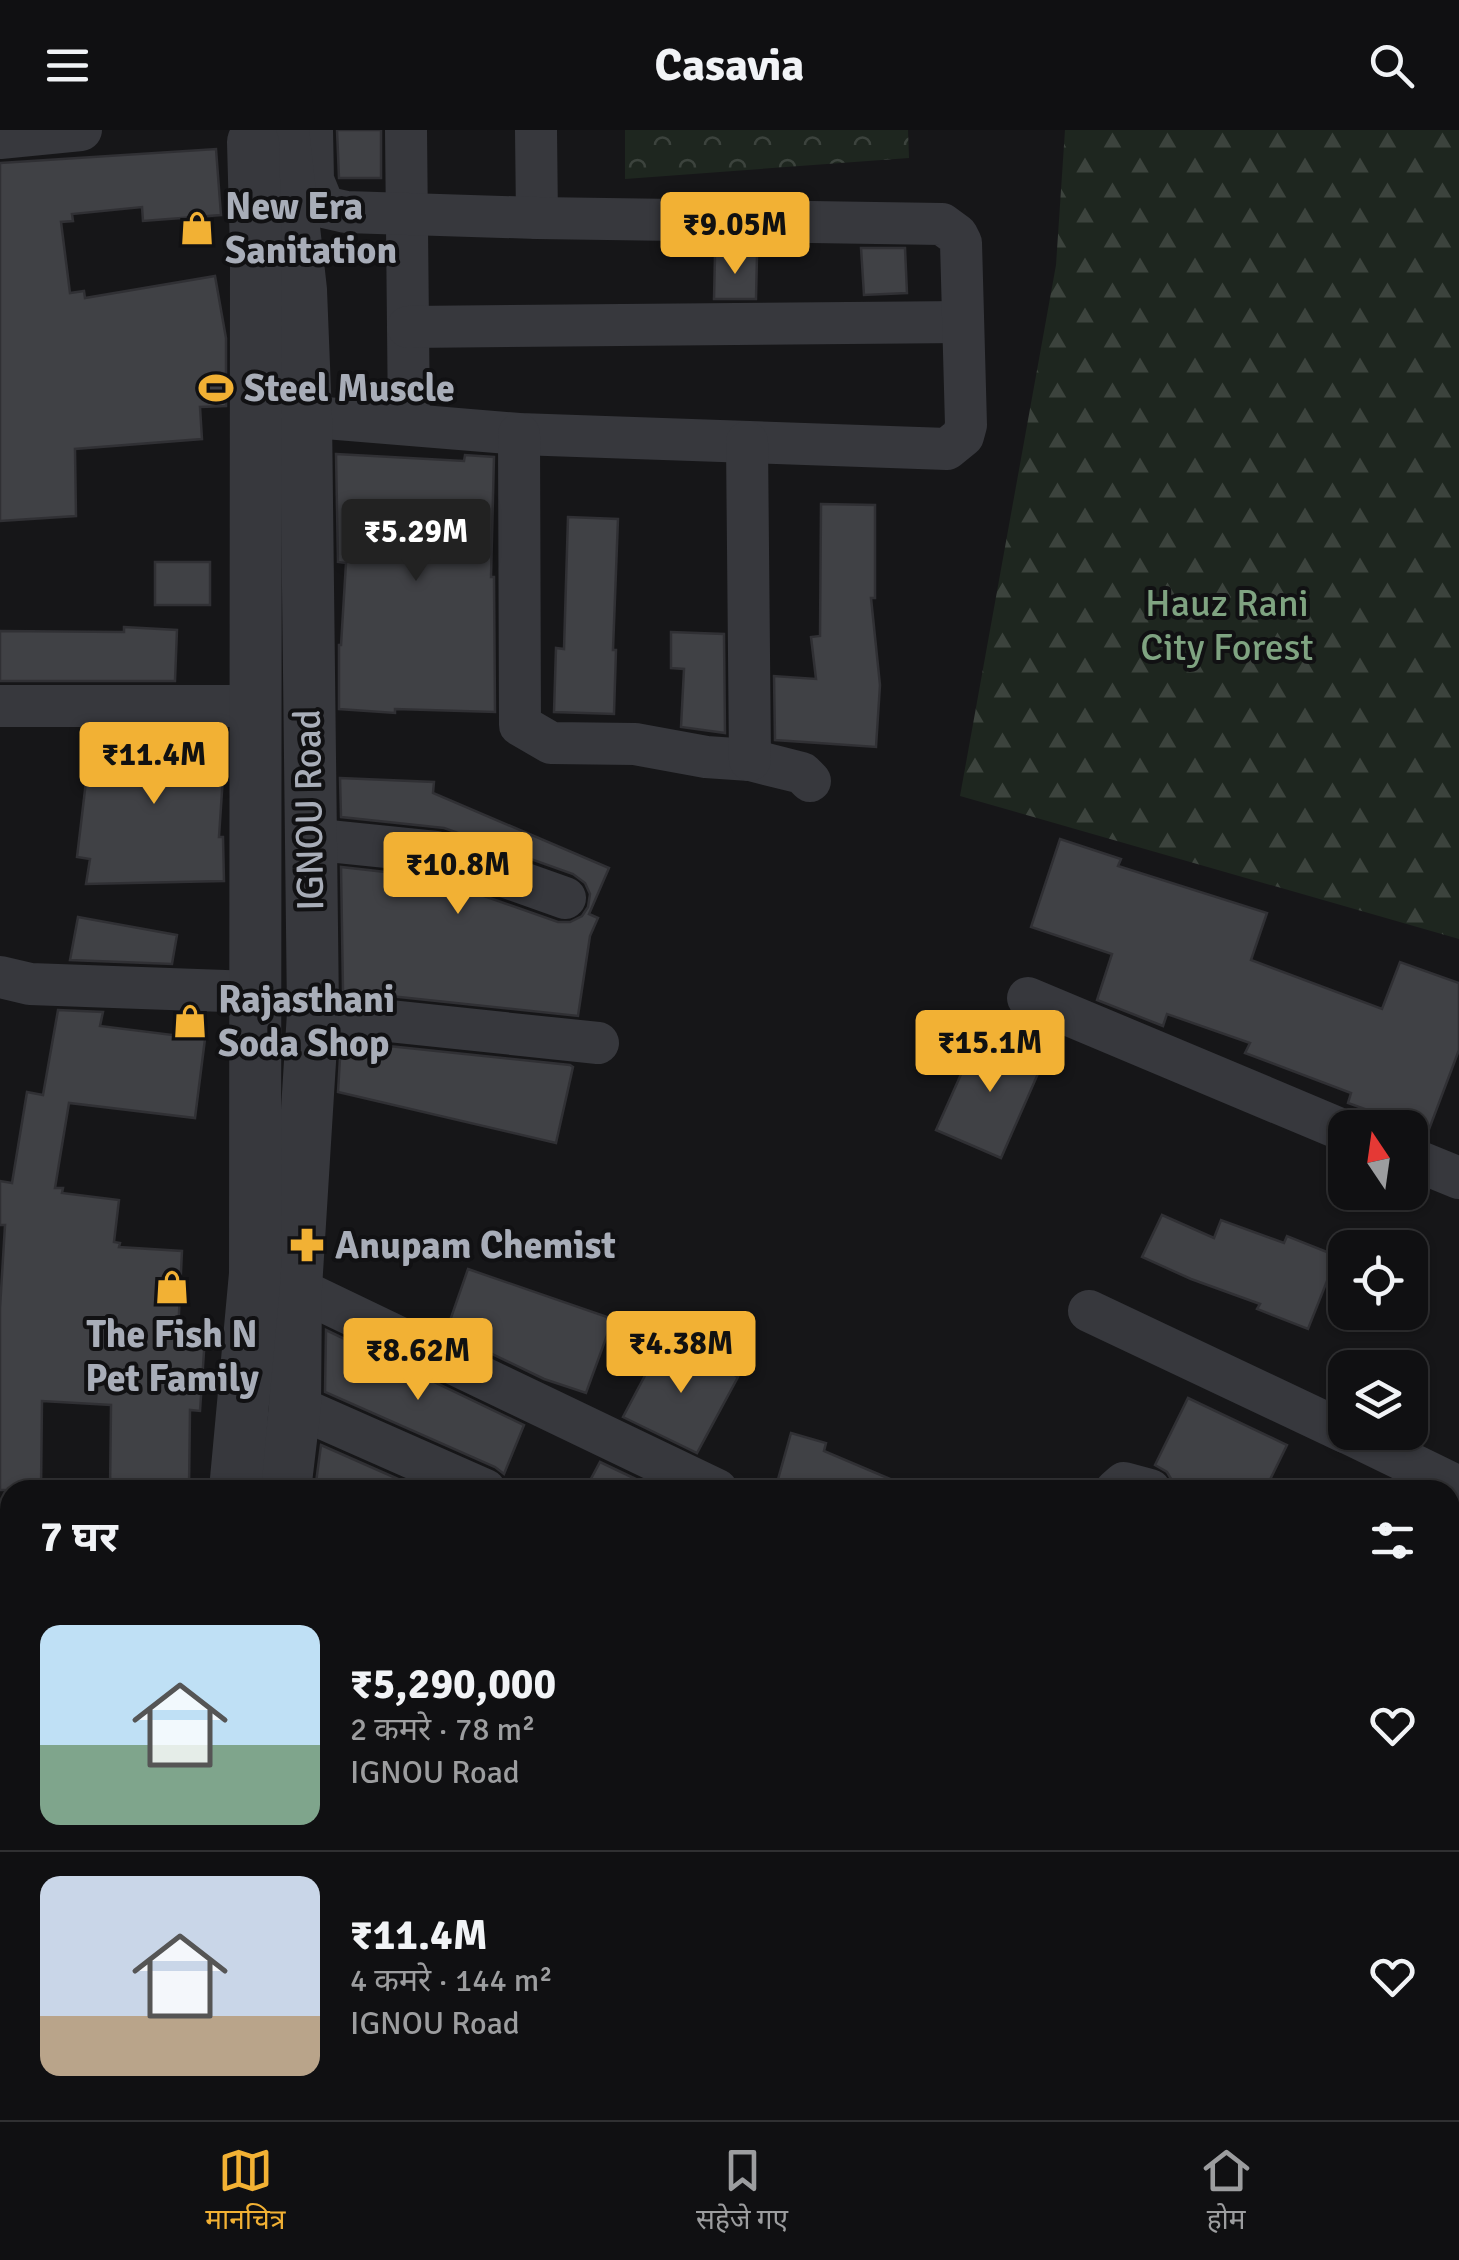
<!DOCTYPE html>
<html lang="hi">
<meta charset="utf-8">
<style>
body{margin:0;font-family:Signika,"Noto Sans Devanagari",sans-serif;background:#1e1e20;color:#f1f3f6;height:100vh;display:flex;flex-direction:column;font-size:38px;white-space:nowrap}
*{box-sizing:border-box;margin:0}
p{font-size:32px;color:#9c9d9f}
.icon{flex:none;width:55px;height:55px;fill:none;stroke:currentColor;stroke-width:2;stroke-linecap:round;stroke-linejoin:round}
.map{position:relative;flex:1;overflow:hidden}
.sheet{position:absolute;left:0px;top:1350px;width:1460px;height:640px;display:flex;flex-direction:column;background:#101012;border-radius:30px 30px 0 0;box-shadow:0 2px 8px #0004,0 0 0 2px #303032}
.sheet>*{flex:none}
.needle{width:65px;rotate:347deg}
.buttons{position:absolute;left:1328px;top:980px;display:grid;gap:20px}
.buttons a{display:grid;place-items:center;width:100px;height:100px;border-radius:20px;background:#101012;box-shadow:0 2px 8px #0004,0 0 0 2px #303032;font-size:50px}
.price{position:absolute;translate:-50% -85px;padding:0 22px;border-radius:10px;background:#f2b134;color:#111;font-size:32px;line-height:65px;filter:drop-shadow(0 2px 5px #0008)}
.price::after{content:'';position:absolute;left:50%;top:60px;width:30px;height:22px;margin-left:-15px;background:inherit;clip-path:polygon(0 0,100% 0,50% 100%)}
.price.selected{background:#222;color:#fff}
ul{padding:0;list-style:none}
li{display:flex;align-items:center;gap:30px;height:250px;padding:0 40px}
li+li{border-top:2px solid #303032}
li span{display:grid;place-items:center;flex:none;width:280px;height:200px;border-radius:20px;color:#555}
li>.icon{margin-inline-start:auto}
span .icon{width:120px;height:120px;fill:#fffc;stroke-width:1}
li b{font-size:42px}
h2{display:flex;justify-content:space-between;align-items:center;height:120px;padding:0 40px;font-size:42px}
header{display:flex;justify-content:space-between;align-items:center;height:130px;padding:0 40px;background:#101012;font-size:45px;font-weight:700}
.menu{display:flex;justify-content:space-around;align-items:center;height:140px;border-top:2px solid #303032;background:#101012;font-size:28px;color:#9c9d9f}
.menu a{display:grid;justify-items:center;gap:5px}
.menu .selected{color:#f2b134}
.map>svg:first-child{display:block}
.forest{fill:url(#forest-firs)}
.park{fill:url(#park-crowns)}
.building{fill:#404145;stroke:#303034;stroke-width:2.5}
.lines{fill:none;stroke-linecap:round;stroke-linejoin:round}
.minor{stroke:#37383d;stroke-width:42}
.tertiary{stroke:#37383d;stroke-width:52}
.labels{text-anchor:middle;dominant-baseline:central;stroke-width:8;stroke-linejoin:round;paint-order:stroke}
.poi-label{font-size:38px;font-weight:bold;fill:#a8adb8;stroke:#111113;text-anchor:start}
.park-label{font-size:38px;fill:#7fa381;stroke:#111113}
.street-label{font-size:38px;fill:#a8adb8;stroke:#111113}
</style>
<header><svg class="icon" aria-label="menu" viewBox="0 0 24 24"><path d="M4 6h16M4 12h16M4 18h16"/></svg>Casavia<svg class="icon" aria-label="search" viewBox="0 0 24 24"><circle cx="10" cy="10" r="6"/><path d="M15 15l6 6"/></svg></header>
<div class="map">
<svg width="1459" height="1990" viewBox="0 0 1459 1990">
<defs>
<pattern id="forest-firs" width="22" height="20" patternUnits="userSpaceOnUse" patternTransform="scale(2.5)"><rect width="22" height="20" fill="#1e261f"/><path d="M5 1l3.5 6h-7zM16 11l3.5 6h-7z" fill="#3c433d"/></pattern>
<pattern id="park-crowns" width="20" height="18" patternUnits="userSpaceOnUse" patternTransform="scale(2.5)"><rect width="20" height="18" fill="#1e261f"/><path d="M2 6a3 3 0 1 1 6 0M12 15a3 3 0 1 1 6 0" fill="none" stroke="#3c433d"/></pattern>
</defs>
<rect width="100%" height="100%" fill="#161618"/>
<path class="forest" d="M1065 0H1459V809L960 666 1056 135Z"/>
<path class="park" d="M625 0H908L909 28 625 49Z"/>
<g class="building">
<path d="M337 0H381V48H339Z"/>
<path d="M216 19 221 85 143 91 142 77 72 84 73 91 61 92 70 163 84 161 85 168 215 146 226 208V276L200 277 202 309 75 319 76 386 0 391V33Z"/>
<path d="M861 118H905L907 163 864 165Z"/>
<path d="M715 125 757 126 756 169H714Z"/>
<path d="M336 324 464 331 465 325 494 327 491 447H494L495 582 395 579V583L339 579V515H341L346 433 338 432Z"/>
<path d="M821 374 875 375V468H871L880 555 876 617 775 610 774 546 816 549 811 507 820 506Z"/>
<path d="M568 387 618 389 613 520H616L614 584 554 582 556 518 564 519Z"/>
<rect x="155" y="432" width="55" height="43"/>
<path d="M124 497 177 500 175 551H0V501L124 502Z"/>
<path d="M671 502 724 504 725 603 681 597 684 539 671 538Z"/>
<path d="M92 601H226L219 707H223L224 751 86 754 90 729 77 727Z"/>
<path d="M340 648 434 652 433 663 609 738 589 784 598 788 590 806 578 886 343 861 341 737 430 747 558 792H570L582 786 588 777 590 764 585 753 573 744 444 698 341 687Z"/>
<path d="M1060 709 1121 729 1118 736 1267 783 1251 830 1382 879 1400 832 1459 853V920L1428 1002 1348 973 1351 963 1245 923 1250 913 1167 884 1163 896 1097 870 1112 824 1031 797Z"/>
<path d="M78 787 177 805 172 834 70 830Z"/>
<path d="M58 880 103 882 100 896 205 909 195 988 69 973 55 1058H63L62 1063 119 1070 114 1112 120 1113 119 1117 182 1121 178 1204 205 1207 200 1281 190 1280 189 1360H110L111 1275 42 1271 41 1360H0V1178L5 1095H0V1051L12 1053 27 962 43 965Z"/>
<path d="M980 902 1044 930 1001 1028 936 1000Z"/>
<path d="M341 911 570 935 573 937 556 1013 338 962Z"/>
<path d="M1162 1085 1214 1108 1221 1090 1284 1113 1287 1106 1337 1126 1308 1199 1257 1179 1260 1174 1191 1149 1142 1127Z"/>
<path d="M468 1139 613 1189 586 1263 544 1249 446 1202Z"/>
<path d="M326 1200 524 1295 504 1344 495 1337 325 1262Z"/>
<path d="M665 1208 738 1247 697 1323 623 1287Z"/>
<path d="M1188 1268 1287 1315 1265 1360H1187L1174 1354 1167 1342 1155 1335Z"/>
<path d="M791 1303 826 1313 824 1321 916 1360H775Z"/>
<path d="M321 1315 423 1360H315Z"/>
<path d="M600 1332 659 1360H585Z"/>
</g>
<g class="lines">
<g class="minor">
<path d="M406 0 409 294"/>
<path d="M536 0 537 88"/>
<path d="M0 8 81 0"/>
<path d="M408 197 963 192"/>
<path d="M277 284 519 304 947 319 963 306 966 295 961 113 957 105 942 94 537 88 346 82 324 77 313 50 312 0"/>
<path d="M519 304 520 595 551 613 635 614 706 627 750 630 802 643 810 651"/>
<path d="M747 312 750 630"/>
<path d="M0 576H256"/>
<path d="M309 709 436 722 565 768"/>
<path d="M0 847 30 854 253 862"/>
<path d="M1028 868 1345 1001"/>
<path d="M313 883 598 913"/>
<path d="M1410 1028 1459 1048"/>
<path d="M296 1158 717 1360"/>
<path d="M1089 1181 1345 1302"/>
<path d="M295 1276 485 1360"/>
<path d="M1346 1302 1459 1357"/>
<path d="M1116 1360 1124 1353 1150 1360"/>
<path d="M0 1408 10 1409"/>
<path d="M1450 1468 1459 1472"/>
<path d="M603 1980 639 1990"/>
<path d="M902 1990 906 1980"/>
<path d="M1218 1990 1221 1980"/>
</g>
<g class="tertiary">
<path d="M283 0 301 160 306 286 313 883 296 1158 295 1276 285 1360"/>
<path d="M235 1360 255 1144 256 121 253 12"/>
<path d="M188 1990 190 1980"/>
<path d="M246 1990 247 1980"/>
</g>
</g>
<defs>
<g id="shop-bare" transform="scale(2.7)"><path d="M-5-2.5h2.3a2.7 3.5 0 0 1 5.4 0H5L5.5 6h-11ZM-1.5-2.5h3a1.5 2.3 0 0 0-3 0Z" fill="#f2b134" stroke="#111113" stroke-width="2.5" paint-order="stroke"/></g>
<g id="stadium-bare" transform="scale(2.7)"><path d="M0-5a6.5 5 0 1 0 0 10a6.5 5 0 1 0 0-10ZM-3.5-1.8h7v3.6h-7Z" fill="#f2b134" stroke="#111113" stroke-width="2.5" paint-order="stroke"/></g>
<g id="pharmacy-bare" transform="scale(2.7)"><path d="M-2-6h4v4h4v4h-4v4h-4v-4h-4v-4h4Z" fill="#f2b134" stroke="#111113" stroke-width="2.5" paint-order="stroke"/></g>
</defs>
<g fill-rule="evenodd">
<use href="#shop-bare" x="197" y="98"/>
<use href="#stadium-bare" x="216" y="258"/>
<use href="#shop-bare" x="190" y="891"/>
<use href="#pharmacy-bare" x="307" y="1115"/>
<use href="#shop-bare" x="172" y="1157"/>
</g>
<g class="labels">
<g class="poi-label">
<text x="225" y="76">New Era<tspan x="225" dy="44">Sanitation</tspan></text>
<text x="244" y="258">Steel Muscle</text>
<text x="218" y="869">Rajasthani<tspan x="218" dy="44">Soda Shop</tspan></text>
<text x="335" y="1115">Anupam Chemist</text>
<text x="172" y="1204" text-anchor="middle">The Fish N<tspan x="172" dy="44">Pet Family</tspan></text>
</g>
<g class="park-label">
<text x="1227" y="473">Hauz Rani<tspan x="1227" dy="44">City Forest</tspan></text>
</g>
<g class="street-label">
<text transform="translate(309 680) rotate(-91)">IGNOU Road</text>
</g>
</g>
</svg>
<div class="buttons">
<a><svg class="needle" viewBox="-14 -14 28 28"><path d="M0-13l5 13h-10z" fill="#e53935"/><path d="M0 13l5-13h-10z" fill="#9c9d9f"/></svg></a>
<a><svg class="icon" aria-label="locate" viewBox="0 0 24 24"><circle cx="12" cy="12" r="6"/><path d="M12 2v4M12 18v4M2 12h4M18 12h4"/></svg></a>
<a><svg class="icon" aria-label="layers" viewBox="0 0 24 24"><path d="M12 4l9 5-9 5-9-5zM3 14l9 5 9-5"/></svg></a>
</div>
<b class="price" style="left:735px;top:147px">₹9.05M</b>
<b class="price selected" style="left:416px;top:454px">₹5.29M</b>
<b class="price" style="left:154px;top:677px">₹11.4M</b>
<b class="price" style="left:458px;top:787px">₹10.8M</b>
<b class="price" style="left:990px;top:965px">₹15.1M</b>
<b class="price" style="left:681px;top:1266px">₹4.38M</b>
<b class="price" style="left:418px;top:1273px">₹8.62M</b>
<section class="sheet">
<h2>7 घर<svg class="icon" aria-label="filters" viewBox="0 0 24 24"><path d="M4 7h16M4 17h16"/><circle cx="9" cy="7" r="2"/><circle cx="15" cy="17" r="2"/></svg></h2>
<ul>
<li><span style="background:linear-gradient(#bfe0f5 60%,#7fa58c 0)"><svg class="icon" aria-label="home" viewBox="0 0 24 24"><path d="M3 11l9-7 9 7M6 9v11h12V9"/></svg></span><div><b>₹5,290,000</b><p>2 कमरे · 78 m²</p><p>IGNOU Road</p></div><svg class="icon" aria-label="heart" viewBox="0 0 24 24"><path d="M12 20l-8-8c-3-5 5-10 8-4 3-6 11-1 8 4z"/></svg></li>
<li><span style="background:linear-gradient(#c9d6e8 70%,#b9a48a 0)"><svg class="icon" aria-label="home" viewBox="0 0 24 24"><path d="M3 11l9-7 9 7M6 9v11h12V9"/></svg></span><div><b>₹11.4M</b><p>4 कमरे · 144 m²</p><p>IGNOU Road</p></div><svg class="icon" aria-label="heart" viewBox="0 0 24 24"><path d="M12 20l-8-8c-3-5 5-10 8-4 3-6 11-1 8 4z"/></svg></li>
</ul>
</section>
</div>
<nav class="menu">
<a class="selected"><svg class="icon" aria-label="map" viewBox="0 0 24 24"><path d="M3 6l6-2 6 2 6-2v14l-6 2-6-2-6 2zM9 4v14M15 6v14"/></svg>मानचित्र</a>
<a><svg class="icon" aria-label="saved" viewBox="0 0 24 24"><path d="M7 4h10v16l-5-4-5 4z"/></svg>सहेजे गए</a>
<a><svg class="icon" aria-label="home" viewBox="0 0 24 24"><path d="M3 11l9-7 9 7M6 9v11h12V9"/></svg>होम</a>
</nav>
